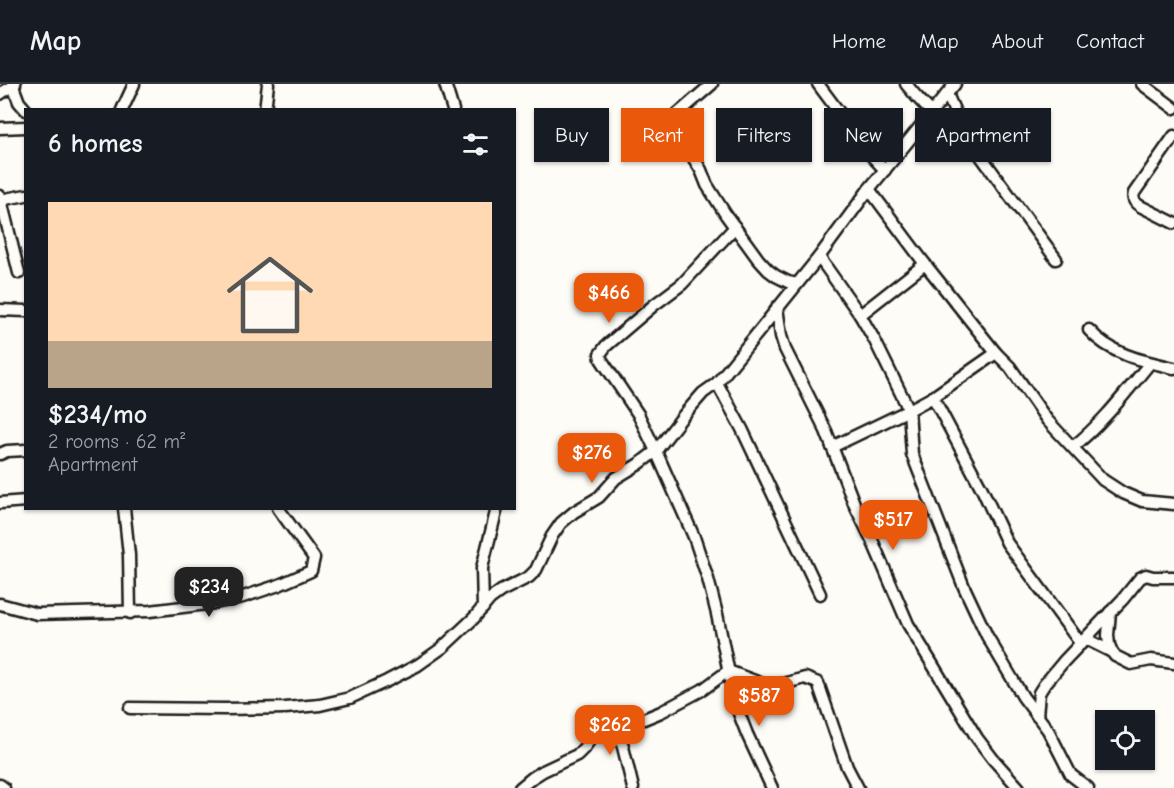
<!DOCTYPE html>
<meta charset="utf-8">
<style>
body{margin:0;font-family:"Comic Neue",sans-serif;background:#242831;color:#f1f3f6;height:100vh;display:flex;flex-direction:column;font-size:22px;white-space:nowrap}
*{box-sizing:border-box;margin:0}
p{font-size:20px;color:#9ea1a6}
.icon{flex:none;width:33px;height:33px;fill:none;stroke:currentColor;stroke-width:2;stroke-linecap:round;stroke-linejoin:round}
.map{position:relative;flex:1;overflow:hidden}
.drawer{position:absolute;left:24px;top:24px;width:492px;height:402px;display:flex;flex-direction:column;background:#171b24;border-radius:0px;box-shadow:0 2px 4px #0004}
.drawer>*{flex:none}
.hud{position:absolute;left:534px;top:24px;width:549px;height:54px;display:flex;gap:12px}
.tools{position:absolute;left:1095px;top:626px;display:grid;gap:12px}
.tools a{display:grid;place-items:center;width:60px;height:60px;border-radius:0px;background:#171b24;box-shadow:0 2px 4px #0004;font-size:30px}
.price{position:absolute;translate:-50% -51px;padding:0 14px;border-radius:12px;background:#ea580c;color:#fff;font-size:20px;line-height:39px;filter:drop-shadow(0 2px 3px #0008)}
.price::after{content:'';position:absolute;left:50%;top:36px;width:18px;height:14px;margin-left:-9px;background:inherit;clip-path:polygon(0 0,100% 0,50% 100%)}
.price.on{background:#222;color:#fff}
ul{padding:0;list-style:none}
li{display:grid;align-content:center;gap:12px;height:318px;padding:0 24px}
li+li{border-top:2px solid #363941}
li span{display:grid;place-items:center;height:186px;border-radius:0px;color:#555}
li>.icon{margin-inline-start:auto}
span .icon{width:108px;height:108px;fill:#fffc;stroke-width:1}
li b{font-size:26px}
h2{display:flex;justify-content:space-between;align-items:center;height:72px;padding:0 24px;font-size:26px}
.tag{padding:0 21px;border-radius:0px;background:#171b24;box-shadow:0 2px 4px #0004;font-size:21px;line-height:54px}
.tag.on{background:#ea580c;color:#fff}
header{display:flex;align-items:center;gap:36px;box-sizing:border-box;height:84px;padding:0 30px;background:#171b24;border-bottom:2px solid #363941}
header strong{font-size:28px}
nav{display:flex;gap:33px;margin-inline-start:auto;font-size:21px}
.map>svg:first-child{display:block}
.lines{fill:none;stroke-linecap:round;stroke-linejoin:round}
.street-casing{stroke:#1c1c1c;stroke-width:15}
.street{stroke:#fdfcf7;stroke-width:10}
</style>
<header>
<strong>Map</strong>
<nav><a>Home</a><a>Map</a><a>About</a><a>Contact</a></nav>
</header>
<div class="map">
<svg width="1174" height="704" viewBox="0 0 1174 704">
<rect width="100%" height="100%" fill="#fdfcf7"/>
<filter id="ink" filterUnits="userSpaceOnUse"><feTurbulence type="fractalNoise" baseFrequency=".0167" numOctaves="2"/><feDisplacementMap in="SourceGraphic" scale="12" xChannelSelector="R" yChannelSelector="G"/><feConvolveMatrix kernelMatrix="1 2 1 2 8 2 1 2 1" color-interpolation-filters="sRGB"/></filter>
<g filter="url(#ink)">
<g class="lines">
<g class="street-casing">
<g id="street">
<path d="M14 0 13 2 19 18 26 26"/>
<path d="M445 0 453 26"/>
<path d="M712 0 674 33 673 36V41L701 86 707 101 726 131 758 175 768 186 776 192 788 198 797 200"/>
<path d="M818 0 870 70 885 86"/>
<path d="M906 0 916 12 931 28"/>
<path d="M1142 0 1174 24"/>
<path d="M0 10 15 0"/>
<path d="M947 10 964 49 1056 175"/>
<path d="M122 26 134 0"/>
<path d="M265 26 268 0"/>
<path d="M0 44 26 43"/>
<path d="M1174 52 1134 109C1132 116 1135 119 1140 122L1174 139"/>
<path d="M869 105 925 180 996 269 1010 283 1047 336 1103 396 1123 409 1142 417 1174 420"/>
<path d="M0 112 19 189"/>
<path d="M0 116 26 111"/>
<path d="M735 143 682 200 654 221 606 262 600 270 601 275 605 281 638 330 656 367 694 453 708 495 717 530 735 619 747 650 772 704"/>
<path d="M819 173 860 231 875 257 909 326 912 370 964 503 987 552 1023 613 1048 646 1071 691 1088 704"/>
<path d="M777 223 781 252 785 265 826 347 855 422 872 456 908 540 977 654 993 675 1019 704"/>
<path d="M0 226 26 227"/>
<path d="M860 231 925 180"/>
<path d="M1089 246C1111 271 1143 277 1174 284"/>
<path d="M717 299 742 345 820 510"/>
<path d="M933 313 982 405 1007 459 1081 560"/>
<path d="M832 363 909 326 933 313 996 269"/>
<path d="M1073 363C1103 339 1126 308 1150 279"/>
<path d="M0 370 7 367 26 366"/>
<path d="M0 419 26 417"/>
<path d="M124 424 129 471 130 529"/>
<path d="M0 520 37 530 150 527 215 519 243 513 279 501 311 487 314 474 278 424"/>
<path d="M483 524 482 484 497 424"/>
<path d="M1110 528 1108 551 1109 561 1112 568 1115 572 1131 580 1151 576 1174 579"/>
<path d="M1086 555 1112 568"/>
<path d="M728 587 768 602 783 600 805 594 818 599 847 683 858 704"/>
<path d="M130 624 225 625 285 624 320 621 350 614 387 597 418 581 442 564 474 534 490 515 501 507 529 493 536 486 552 452 561 439 574 428 599 413 616 394 639 380 656 367 683 332 703 309 717 299 735 277 819 173 869 105 955 0"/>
<path d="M1037 632 1039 609 1044 601 1064 577 1123 515 1140 494 1146 491 1153 493H1174"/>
<path d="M616 634 633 704"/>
<path d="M0 701 4 704"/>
<path d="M520 704 532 694 543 687 577 671 584 664 599 642 606 637 616 634 625 633 637 635H644L661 628 702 606 728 587"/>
</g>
</g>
<use href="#street" class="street"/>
</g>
</g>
</svg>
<div class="tools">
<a><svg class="icon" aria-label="locate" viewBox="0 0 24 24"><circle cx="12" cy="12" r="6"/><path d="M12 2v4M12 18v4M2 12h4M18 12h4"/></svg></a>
</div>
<b class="price" style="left:609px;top:240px">$466</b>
<b class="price" style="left:592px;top:400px">$276</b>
<b class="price" style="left:893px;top:467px">$517</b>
<b class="price on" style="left:209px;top:534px">$234</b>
<b class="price" style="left:759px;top:643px">$587</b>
<b class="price" style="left:610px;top:672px">$262</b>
<div class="hud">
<a class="tag">Buy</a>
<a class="tag on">Rent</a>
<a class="tag">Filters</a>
<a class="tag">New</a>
<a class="tag">Apartment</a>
</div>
<section class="drawer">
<h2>6 homes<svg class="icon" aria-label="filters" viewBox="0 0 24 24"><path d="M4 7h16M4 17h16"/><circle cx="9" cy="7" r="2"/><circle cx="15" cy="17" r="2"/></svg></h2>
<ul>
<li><span style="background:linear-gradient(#ffd9b3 75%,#b9a48a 0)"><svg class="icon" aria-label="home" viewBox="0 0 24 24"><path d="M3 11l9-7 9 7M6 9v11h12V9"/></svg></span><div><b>$234/mo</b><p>2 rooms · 62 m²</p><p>Apartment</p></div></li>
</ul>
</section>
</div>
